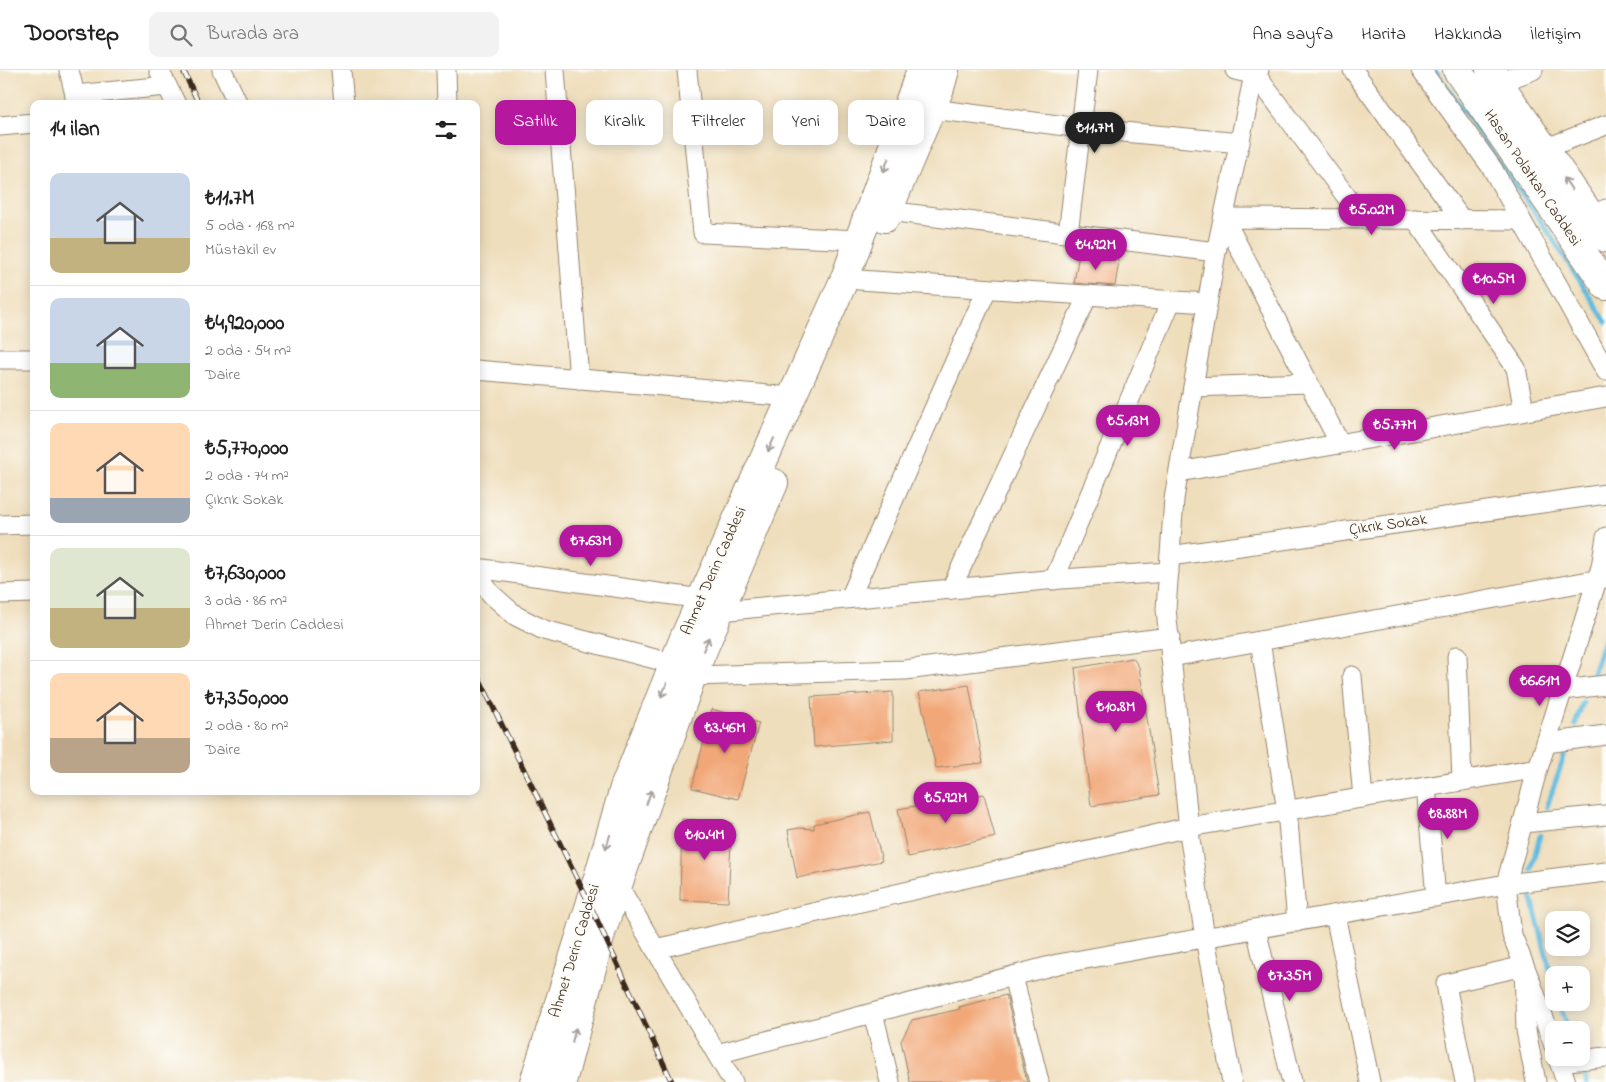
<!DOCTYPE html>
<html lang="tr">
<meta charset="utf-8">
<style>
body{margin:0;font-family:"Indie Flower",sans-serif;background:#f2f2f2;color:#222;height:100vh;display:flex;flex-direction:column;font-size:19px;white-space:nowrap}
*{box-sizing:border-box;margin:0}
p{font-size:16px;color:#767676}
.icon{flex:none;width:28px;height:28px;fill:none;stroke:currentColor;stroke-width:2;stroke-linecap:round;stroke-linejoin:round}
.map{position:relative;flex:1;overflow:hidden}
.sheet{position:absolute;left:30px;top:30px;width:450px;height:695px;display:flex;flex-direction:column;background:#fff;border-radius:10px;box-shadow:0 2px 12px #0003}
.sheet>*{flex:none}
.guide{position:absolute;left:495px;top:30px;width:475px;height:45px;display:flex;gap:10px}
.fabs{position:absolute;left:1545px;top:841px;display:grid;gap:10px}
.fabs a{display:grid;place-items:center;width:45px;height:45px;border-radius:10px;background:#fff;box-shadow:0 2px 12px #0003;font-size:25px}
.price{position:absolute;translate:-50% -42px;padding:0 11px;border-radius:18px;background:#b5179e;color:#fff;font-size:16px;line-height:32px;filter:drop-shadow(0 1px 2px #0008)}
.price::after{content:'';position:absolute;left:50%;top:30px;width:15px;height:11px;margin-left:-8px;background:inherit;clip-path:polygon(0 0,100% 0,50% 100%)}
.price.active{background:#222;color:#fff}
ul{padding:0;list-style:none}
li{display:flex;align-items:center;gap:15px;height:125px;padding:0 20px}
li+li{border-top:1px solid #e0e0e0}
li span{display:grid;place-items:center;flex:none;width:140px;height:100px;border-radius:10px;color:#555}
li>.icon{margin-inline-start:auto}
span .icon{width:60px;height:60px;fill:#fffc;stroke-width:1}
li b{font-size:21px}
h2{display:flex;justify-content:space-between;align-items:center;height:60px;padding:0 20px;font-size:21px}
.tag{padding:0 18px;border-radius:10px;background:#fff;box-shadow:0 2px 12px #0003;font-size:18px;line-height:45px}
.tag.active{background:#b5179e;color:#fff}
header{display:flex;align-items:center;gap:30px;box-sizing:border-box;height:70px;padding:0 25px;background:#fff;border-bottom:1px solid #e0e0e0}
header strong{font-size:24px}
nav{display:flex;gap:28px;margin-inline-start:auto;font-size:18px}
.search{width:350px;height:45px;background:#f2f2f2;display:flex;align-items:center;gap:12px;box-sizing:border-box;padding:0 18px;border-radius:10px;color:#767676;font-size:19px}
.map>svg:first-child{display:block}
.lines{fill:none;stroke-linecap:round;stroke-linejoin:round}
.stream{stroke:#61bcdf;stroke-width:5}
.building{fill:#f2a778}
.minor-casing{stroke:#95846d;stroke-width:21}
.secondary-casing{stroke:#95846d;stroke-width:30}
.minor{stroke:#fff;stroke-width:19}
.secondary{stroke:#fff;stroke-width:28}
.rail-casing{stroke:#3b2a1e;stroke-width:5.5}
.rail{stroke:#fdfcf7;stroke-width:4;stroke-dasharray:11;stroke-linecap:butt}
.oneway{stroke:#a79f9a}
.labels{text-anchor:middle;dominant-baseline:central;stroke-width:5;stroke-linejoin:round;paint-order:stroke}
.street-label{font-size:16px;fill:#3b2a1e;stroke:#fdfcf7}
</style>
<header>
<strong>Doorstep</strong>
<div class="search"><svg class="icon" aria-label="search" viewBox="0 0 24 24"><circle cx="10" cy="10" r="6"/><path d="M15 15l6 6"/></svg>Burada ara</div>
<nav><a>Ana sayfa</a><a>Harita</a><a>Hakkında</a><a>İletişim</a></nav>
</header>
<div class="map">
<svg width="1606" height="1012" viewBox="0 0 1606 1012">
<rect width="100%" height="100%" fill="#fdfcf7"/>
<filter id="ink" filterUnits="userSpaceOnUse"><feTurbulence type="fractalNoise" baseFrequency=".02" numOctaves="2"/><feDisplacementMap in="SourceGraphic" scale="10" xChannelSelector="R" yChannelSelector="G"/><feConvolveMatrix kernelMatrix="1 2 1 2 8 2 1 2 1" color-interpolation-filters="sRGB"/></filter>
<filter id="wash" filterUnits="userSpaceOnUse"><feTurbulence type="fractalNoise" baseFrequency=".0096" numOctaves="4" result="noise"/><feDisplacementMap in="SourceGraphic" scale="20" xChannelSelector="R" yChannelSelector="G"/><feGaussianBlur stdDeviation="1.12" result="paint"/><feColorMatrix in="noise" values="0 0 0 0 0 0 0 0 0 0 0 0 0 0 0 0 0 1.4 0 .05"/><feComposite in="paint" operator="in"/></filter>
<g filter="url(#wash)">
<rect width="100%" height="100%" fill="#efdebc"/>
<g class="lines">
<g class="stream">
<path d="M1435 0 1551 166 1606 252"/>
<path d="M1593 603 1606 563"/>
<path d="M1575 655 1583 632"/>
<path d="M1547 737 1565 684"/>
<path d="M1531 800 1540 765"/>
<path d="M1531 825 1554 916"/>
<path d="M1559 932 1569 960"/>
<path d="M1584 1003 1587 1012"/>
</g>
</g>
<g id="blocks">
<g class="building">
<path d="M1079 184 1119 191 1115 216 1074 213Z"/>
<path d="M1133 588 1139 597 1159 725 1091 736 1075 598Z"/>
<path d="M969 615 983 693 936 698 919 622Z"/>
<path d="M893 622V670L814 677 811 627Z"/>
<path d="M712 639 759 653 738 729 692 718Z"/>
<path d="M984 724 995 767 908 787 898 739Z"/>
<path d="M870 742 882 791 797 808 788 760 799 758 814 759V754Z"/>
<path d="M682 749 732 753 728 832 680 830Z"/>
<path d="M1006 925 1027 1012H910L901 971 912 950 960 939 959 937Z"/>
</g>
</g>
</g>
<g filter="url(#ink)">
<use href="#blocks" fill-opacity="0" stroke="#95846d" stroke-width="1"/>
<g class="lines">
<g class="minor-casing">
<g id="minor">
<path d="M69 0 75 25"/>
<path d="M159 0 176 34"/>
<path d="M222 0 238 34"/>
<path d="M341 0 344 34"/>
<path d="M446 0 447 34"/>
<path d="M555 0 579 309"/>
<path d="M687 0 703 163 859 170"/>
<path d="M1235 0 1256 5 1363 149"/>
<path d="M1353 0 1462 150"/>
<path d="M1421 0 1492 98 1606 301"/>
<path d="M1498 13 1533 0"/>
<path d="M75 34V25L167 16"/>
<path d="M932 39 1081 58 1240 73"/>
<path d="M0 56 34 53"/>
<path d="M1544 79 1606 55"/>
<path d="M888 141 1216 182"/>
<path d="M1590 146 1606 139"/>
<path d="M1415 149 1516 298 1524 341"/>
<path d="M1068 164 1088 0"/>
<path d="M859 210 1207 233"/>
<path d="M0 289H34"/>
<path d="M476 300 792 327"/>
<path d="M1193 317 1308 313"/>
<path d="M1340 374 1224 148 1521 150"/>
<path d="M1179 402 1606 327"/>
<path d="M0 455 34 454"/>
<path d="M1170 486 1606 424"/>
<path d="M476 498 702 529"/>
<path d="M476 503 491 524 516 546 544 560 674 594 692 606 905 600 1170 567"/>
<path d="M1054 510 1171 231"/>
<path d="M951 519 1088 225"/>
<path d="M0 524 34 523"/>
<path d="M850 528 987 219"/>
<path d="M720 541 1046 510 1169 502"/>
<path d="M1260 571 1287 741 1297 852"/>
<path d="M1457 586 1462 711"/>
<path d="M1171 587 1606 508"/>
<path d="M1352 606 1363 728"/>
<path d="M1562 620 1606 615"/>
<path d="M1546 673 1606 665"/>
<path d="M1426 717 1436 827"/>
<path d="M1523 753 1606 745"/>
<path d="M618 815 733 1012"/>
<path d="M1335 845 1370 1012"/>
<path d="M1256 859 1292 1012"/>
<path d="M655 879 1189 757 1538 698"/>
<path d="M1013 906 1039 1012"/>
<path d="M873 943 890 1012"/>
<path d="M1554 976 1530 910 1512 865 1506 814 1535 708 1601 497 1606 467"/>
<path d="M717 984 1058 894 1506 814 1606 802"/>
<path d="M1558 988 1566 1012"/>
<path d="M1559 992 1606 987"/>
<path d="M1232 1012 1205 868 1190 769 1166 539 1174 429 1216 182 1253 10 1259 0"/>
<path d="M1465 1012 1446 914 1524 896 1526 960 1536 1012"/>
</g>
</g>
<g class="secondary-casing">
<g id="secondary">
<path d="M1457 0 1606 216"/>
<path d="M1490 0 1606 168"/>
<path d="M885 148 940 18 945 0"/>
<path d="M534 1012 590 835 624 718 684 568 845 208 921 0"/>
<path d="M562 1012 602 860 692 606 774 413"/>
</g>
</g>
<use href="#minor" class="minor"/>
<use href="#secondary" class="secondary"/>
<g class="rail-casing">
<g id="rail">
<path d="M183 0 199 34"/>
<path d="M476 602 590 835 672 1012"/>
</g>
</g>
<use href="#rail" class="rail"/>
</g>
<defs><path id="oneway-shaft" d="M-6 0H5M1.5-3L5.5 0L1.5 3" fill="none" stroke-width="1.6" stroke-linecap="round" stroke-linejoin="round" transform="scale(1.25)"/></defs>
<g class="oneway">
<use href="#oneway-shaft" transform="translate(886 95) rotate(110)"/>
<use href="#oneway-shaft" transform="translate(1568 114) rotate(-124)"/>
<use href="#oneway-shaft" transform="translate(771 375) rotate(114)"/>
<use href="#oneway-shaft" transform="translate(706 574) rotate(-67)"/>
<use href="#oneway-shaft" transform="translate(664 620) rotate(112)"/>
<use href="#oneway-shaft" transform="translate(649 727) rotate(-70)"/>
<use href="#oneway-shaft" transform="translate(608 772) rotate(106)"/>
<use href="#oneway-shaft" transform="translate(574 965) rotate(-75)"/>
</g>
</g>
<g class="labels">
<g class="street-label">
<text transform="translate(1532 108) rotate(56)">Hasan Polatkan Caddesi</text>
<text transform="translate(1388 455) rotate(-8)">Çıkrık Sokak</text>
<text transform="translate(714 501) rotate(-66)">Ahmet Derin Caddesi</text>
<text transform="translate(575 881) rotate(-73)">Ahmet Derin Caddesi</text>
</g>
</g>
</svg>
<div class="fabs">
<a><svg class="icon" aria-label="layers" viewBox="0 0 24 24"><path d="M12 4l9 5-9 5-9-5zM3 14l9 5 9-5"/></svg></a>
<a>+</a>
<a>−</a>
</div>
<b class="price active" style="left:1095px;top:84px">₺11.7M</b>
<b class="price" style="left:1372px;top:166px">₺5.02M</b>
<b class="price" style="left:1096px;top:201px">₺4.92M</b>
<b class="price" style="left:1494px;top:235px">₺10.5M</b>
<b class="price" style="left:1128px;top:377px">₺5.13M</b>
<b class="price" style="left:1395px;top:381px">₺5.77M</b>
<b class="price" style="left:591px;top:497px">₺7.63M</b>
<b class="price" style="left:1540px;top:637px">₺6.61M</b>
<b class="price" style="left:1116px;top:663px">₺10.8M</b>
<b class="price" style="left:725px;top:684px">₺3.46M</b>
<b class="price" style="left:946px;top:754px">₺5.92M</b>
<b class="price" style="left:1448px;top:770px">₺8.88M</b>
<b class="price" style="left:705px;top:791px">₺10.4M</b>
<b class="price" style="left:1290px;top:932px">₺7.35M</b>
<div class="guide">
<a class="tag active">Satılık</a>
<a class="tag">Kiralık</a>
<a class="tag">Filtreler</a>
<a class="tag">Yeni</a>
<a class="tag">Daire</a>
</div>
<section class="sheet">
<h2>14 ilan<svg class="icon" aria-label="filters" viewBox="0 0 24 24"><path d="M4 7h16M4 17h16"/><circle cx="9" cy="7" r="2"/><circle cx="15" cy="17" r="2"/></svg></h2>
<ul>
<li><span style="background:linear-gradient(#c9d6e8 65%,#c2b280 0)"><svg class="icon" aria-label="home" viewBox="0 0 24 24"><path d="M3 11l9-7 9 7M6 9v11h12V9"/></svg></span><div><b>₺11.7M</b><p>5 oda · 168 m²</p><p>Müstakil ev</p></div></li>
<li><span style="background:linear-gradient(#c9d6e8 65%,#8fb573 0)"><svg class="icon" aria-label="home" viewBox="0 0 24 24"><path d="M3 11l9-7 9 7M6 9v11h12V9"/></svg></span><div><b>₺4,920,000</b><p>2 oda · 54 m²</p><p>Daire</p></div></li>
<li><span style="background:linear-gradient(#ffd9b3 75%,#9aa5b1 0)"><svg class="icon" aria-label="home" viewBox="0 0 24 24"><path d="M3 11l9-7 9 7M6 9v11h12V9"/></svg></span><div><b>₺5,770,000</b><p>2 oda · 74 m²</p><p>Çıkrık Sokak</p></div></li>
<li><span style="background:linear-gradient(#dfe7d0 60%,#c2b280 0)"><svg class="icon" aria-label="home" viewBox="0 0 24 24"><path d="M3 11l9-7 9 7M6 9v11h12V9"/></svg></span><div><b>₺7,630,000</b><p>3 oda · 86 m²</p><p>Ahmet Derin Caddesi</p></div></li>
<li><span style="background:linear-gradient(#ffd9b3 65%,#b9a48a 0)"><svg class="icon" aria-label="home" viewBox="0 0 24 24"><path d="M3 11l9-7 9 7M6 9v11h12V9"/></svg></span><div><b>₺7,350,000</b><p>2 oda · 80 m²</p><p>Daire</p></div></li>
</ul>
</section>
</div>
